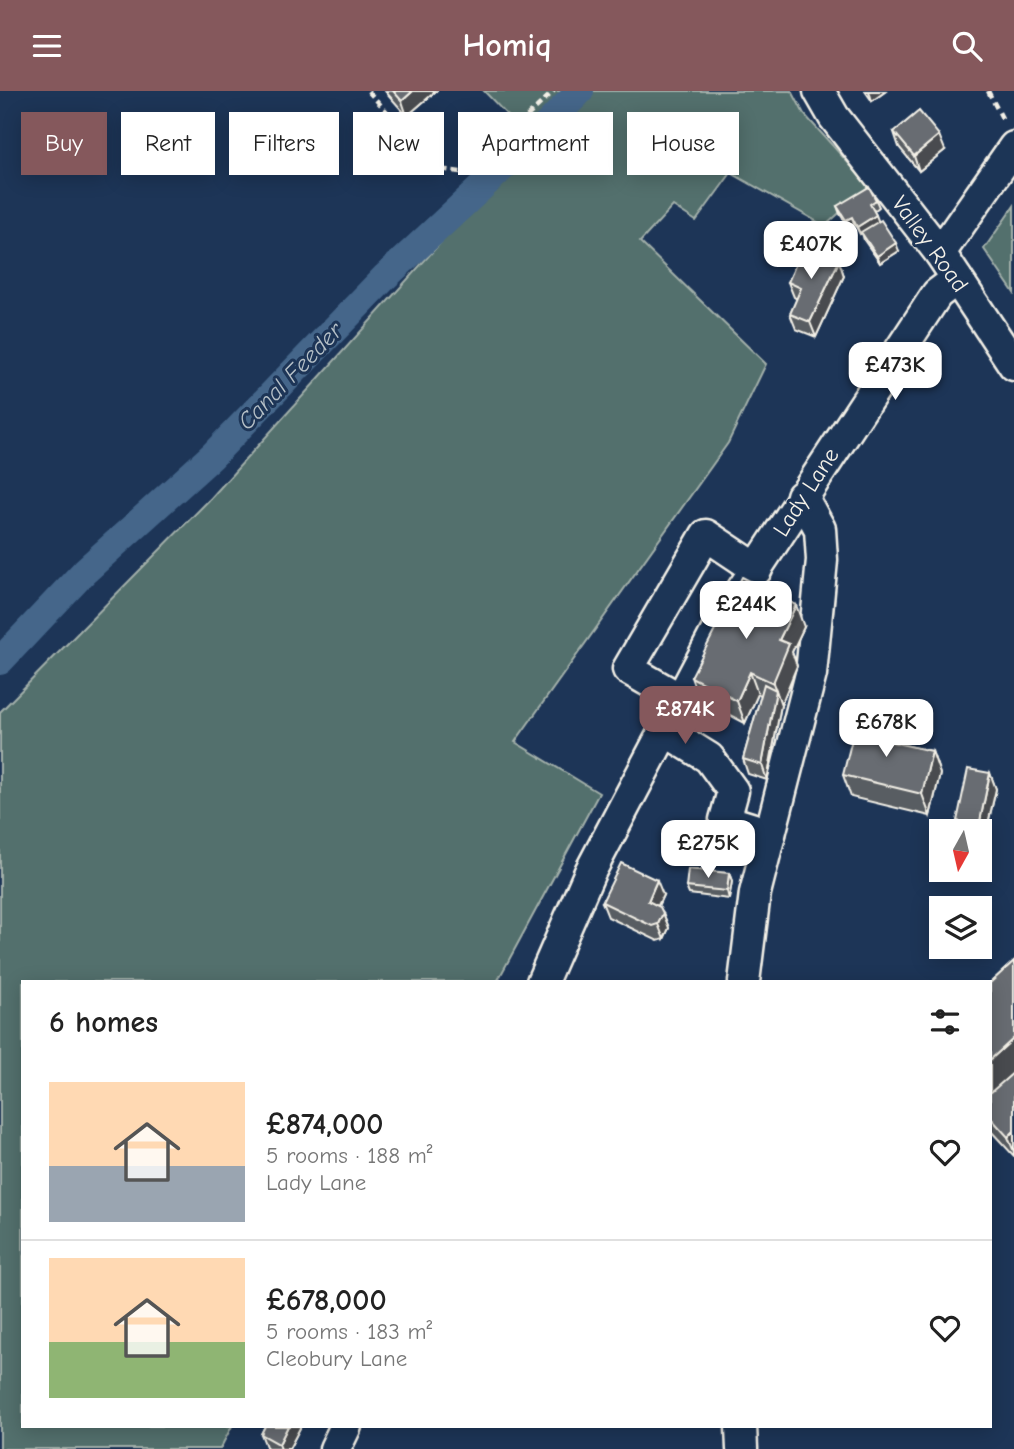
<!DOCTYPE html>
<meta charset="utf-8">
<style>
body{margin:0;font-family:"Comic Neue",sans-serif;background:#f6f6f6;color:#222;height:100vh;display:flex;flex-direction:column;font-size:26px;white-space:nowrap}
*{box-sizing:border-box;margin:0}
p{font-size:23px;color:#767676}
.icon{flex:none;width:38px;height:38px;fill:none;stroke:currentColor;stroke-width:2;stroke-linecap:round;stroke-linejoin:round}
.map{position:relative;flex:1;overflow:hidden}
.details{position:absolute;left:21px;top:889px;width:971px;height:448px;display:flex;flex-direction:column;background:#fff;border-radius:0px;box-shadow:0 4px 18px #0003}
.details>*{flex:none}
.hud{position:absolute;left:21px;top:21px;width:973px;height:63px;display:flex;gap:14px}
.needle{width:46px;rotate:188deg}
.tools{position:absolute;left:929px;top:728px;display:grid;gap:14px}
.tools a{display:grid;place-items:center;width:63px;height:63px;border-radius:0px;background:#fff;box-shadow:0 4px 18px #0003;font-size:35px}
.price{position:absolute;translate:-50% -60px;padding:0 16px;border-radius:14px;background:#fff;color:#222;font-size:23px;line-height:46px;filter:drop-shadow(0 2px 4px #0008)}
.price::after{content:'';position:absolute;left:50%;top:42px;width:21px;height:16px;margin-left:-10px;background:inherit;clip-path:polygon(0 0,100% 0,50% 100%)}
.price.on{background:#85585c;color:#fff}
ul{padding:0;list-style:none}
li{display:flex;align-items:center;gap:21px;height:175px;padding:0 28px}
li+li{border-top:2px solid #e0e0e0}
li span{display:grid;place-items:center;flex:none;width:196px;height:140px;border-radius:0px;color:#555}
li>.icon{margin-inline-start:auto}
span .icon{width:84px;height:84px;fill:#fffc;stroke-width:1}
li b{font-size:30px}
h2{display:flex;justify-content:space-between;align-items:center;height:84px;padding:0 28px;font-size:30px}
.chip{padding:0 24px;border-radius:0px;background:#fff;box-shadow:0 4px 18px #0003;font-size:24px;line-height:63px}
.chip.on{background:#85585c;color:#fff}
header{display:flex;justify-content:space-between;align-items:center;height:91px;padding:0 28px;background:#85585c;color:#fff;font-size:32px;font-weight:800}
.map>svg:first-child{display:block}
.green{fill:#526f6d;stroke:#a3b0aa;stroke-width:2}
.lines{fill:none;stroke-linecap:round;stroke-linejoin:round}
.canal{stroke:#44668a;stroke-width:28}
.minor-casing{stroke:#f4f1e8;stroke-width:35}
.path{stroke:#f4f1e8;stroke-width:4.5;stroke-dasharray:7 5;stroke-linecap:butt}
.minor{stroke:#1d3557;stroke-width:30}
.wall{fill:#595d62;stroke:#f4f1e8;stroke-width:2}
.shaded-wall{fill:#494c50;stroke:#f4f1e8;stroke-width:2}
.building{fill:#686c72;stroke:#f4f1e8;stroke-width:2}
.labels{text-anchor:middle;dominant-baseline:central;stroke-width:6;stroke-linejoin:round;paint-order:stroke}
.street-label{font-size:23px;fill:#f4f1e8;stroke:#1d3557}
.water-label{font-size:24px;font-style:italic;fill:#b6c0c7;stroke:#1d3557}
</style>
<header><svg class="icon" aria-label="menu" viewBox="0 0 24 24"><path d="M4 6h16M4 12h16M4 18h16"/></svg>Homiq<svg class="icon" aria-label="search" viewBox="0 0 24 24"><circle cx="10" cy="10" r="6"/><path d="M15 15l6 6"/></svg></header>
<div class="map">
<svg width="1014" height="1358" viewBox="0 0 1014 1358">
<rect width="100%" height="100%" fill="#1d3557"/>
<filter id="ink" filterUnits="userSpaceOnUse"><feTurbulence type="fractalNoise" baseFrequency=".0143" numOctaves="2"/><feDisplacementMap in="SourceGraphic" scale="14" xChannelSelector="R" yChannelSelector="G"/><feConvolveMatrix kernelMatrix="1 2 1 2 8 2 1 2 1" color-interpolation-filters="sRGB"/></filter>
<g filter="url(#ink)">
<g class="green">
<path d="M484 0H792L804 23 869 95 825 135 731 82 696 130 673 115 640 151 766 273 728 352 515 651 599 702 497 891H23V1335H232L220 1358H0V621L211 407 532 50Z"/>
<path d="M1014 115V202L984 158Z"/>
</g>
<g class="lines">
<path class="canal" d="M0 570 85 480 212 365 385 186 532 49 580 0"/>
<g class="minor-casing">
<g id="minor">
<path d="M819 0 834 26 940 162 1014 274"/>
<path d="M940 162 1014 56"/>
<path d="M680 608 628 578 706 444 757 478"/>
<path d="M664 639 709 667 733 700 725 729 770 743"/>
<path d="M542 891 590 781 723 528 937 203 957 188"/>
<path d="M744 891 755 802 811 583 822 469 820 438 802 405"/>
<path d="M741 1335 742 1358"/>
<path d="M335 1358 346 1335"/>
</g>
</g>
<g class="path">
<path d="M368 0 439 78 467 82 554 0"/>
<path d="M988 0 1004 31"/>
</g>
<use href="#minor" class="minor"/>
</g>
<g class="wall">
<path d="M385 0H436L407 25Z"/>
<path d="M865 0H886L872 10Z"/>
<path d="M894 41 945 59 919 80 899 56Z"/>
<path d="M876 109 879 116 874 120 878 130 899 160 880 172 864 149 862 142 860 143 854 133 849 137 840 123 837 115Z"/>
<path d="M839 170 844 185 816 246 796 238 790 223 797 208 794 206 788 191Z"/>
<path d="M804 536 792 561 797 575 781 614 767 689 748 683 743 668 761 604 758 603 745 632 699 608 691 586Z"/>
<path d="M894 637 900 653 932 660 940 683 930 725 851 706 843 684Z"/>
<path d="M990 682 996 698 984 750 980 749V740H961L957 730Z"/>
<path d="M729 782 732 790 729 808 689 803 686 796Z"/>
<path d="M663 804 658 815 663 822 669 837 664 848 658 850 608 826 602 811Z"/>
<path d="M1014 870V1065L990 1039V892Z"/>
<path d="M265 1335H301L289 1358H267L261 1343Z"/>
</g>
<g class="shaded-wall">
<path d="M413 0H436L407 25 402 10Z"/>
<path d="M869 0H886L872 10Z"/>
<path d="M939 44 945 59 919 80 914 65Z"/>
<path d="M876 124 879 132 860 143 857 136Z"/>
<path d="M852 126 854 133 849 137 846 129Z"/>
<path d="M896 152 899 160 880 172 877 165Z"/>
<path d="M839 170 844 185 816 246 810 231Z"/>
<path d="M796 514 804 536 792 561 797 575 781 614 773 592 779 549Z"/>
<path d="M750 581 758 603 745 632 737 610Z"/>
<path d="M776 599 781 614 767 689 762 674Z"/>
<path d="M894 637 902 659 891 651Z"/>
<path d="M932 660 940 683 930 725 922 703Z"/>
<path d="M990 682 996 698 984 750 979 735Z"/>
<path d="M729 782 732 790 729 808 727 800Z"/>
<path d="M657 789 663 804 653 825 648 810Z"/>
<path d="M663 822 669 837 664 848 658 833Z"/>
<path d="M1014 947V985L990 1007V969Z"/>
<path d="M1014 1040V1061L1008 1046Z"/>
<path d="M288 1335H301L289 1358H281L279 1353Z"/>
</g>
<g class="building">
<path d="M393 0H413L402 10Z"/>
<path d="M919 20 939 44 914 65 894 41Z"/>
<path d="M869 96 876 109 870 113 876 124 857 136 852 126 846 129 837 115Z"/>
<path d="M881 129 896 152 877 165 861 141Z"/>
<path d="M804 154 839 170 810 231 790 223 801 197 788 191Z"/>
<path d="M742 486 796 514 779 549 789 553 773 592 750 581 737 610 691 586Z"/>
<path d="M764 593 776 599 762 674 743 668Z"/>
<path d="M857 628 894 637 891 651 932 660 922 703 843 684Z"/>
<path d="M968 678 990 682 979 735 957 730Z"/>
<path d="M621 772 657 789 648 810 660 816 663 822 658 833 652 835 602 811Z"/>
<path d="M688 778 729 782 727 800 686 796Z"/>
<path d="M1014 870V947L990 969V892Z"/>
<path d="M1014 981V1040L1008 1046 990 1026V1002Z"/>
<path d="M265 1335H288L279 1353 261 1343Z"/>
</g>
</g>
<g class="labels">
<g class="street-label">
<text transform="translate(930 153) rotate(54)">Valley Road</text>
<text transform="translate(806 401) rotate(-57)">Lady Lane</text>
</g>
<g class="water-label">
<text transform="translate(290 285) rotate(-46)">Canal Feeder</text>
</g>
</g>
</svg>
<div class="tools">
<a><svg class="needle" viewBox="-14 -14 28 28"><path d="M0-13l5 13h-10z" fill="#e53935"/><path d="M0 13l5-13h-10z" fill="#767676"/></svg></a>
<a><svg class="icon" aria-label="layers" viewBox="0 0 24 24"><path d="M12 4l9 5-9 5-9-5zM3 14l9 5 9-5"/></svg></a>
</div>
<b class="price" style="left:811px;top:190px">£407K</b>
<b class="price" style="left:895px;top:311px">£473K</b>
<b class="price" style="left:746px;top:550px">£244K</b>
<b class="price on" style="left:685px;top:655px">£874K</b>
<b class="price" style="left:886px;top:668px">£678K</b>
<b class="price" style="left:708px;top:789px">£275K</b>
<div class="hud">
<a class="chip on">Buy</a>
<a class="chip">Rent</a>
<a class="chip">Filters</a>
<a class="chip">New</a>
<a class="chip">Apartment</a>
<a class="chip">House</a>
</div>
<section class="details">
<h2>6 homes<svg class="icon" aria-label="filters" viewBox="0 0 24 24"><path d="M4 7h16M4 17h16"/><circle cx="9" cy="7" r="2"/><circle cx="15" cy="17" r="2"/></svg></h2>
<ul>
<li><span style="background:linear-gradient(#ffd9b3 60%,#9aa5b1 0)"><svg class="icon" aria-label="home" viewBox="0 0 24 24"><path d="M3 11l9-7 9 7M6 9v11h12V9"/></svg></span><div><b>£874,000</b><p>5 rooms · 188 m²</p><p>Lady Lane</p></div><svg class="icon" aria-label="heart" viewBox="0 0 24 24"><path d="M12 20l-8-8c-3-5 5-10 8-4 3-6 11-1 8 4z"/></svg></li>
<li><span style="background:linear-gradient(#ffd9b3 60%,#8fb573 0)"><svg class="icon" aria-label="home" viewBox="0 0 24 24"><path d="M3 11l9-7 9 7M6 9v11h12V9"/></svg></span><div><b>£678,000</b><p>5 rooms · 183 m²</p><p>Cleobury Lane</p></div><svg class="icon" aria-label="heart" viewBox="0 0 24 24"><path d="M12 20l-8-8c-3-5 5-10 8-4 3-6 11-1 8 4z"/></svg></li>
</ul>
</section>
</div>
